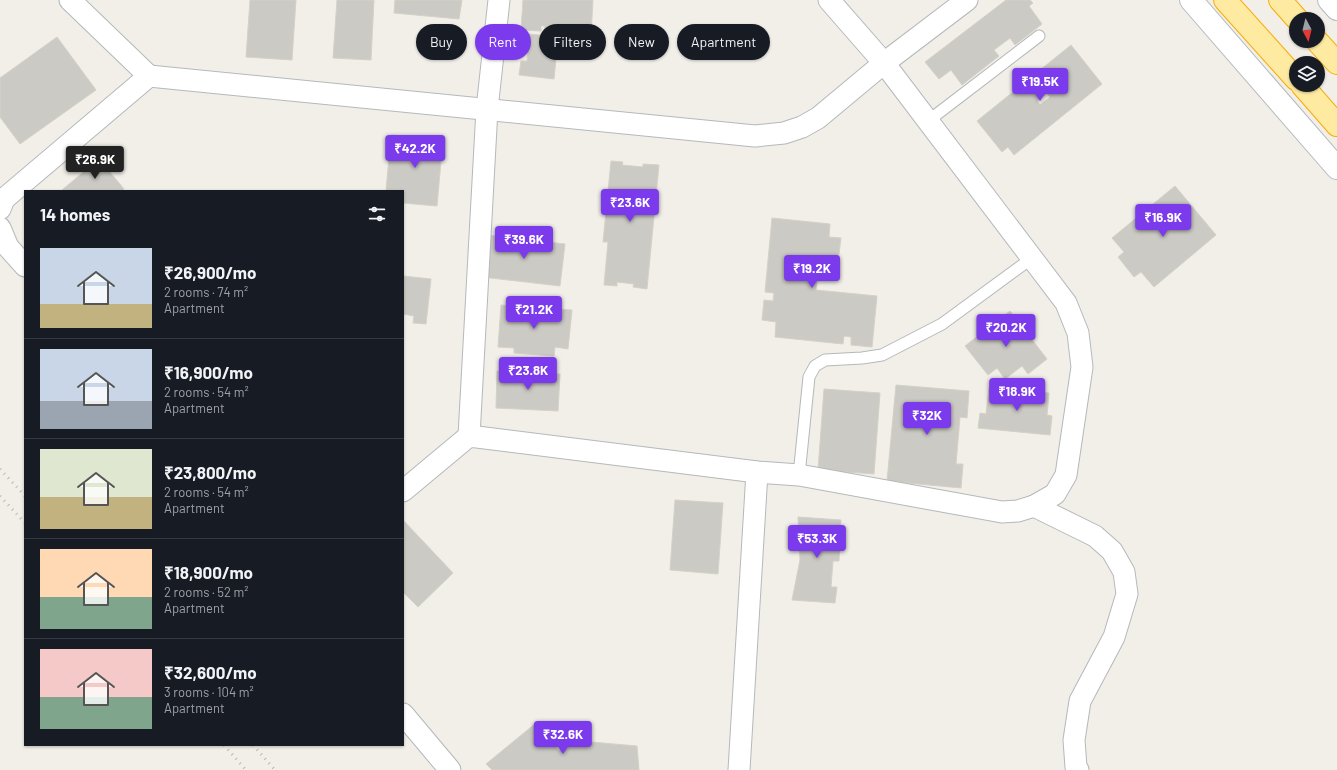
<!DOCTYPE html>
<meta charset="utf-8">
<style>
body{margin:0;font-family:Barlow,sans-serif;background:#242831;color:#f1f3f6;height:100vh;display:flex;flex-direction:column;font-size:15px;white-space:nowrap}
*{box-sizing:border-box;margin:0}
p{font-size:13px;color:#9ea1a6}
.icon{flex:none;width:22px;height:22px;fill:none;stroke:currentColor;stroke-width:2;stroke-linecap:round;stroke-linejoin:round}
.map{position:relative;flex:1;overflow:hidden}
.details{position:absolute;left:24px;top:190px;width:380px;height:556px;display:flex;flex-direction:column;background:#171b24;border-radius:0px;box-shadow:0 1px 3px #0004}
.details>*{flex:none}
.guide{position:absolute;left:416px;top:24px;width:380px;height:36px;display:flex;gap:8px}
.needle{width:26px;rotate:173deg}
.tools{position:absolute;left:1289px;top:12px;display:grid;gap:8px}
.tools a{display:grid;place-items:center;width:36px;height:36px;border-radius:50%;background:#171b24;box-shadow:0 1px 3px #0004;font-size:20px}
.price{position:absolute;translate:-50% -34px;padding:0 9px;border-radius:4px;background:#7c3aed;color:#fff;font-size:13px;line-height:26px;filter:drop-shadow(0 1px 2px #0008)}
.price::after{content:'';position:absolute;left:50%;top:24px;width:12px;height:9px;margin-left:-6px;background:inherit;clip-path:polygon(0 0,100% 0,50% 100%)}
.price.on{background:#222;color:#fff}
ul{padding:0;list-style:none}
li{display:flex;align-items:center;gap:12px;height:100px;padding:0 16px}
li+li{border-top:1px solid #363941}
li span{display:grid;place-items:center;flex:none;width:112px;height:80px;border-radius:0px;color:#555}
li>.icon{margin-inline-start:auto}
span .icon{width:48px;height:48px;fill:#fffc;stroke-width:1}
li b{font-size:17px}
h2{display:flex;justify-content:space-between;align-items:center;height:48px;padding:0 16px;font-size:17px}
.chip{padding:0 14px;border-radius:18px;background:#171b24;box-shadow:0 1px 3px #0004;font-size:14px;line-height:36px}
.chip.on{background:#7c3aed;color:#fff}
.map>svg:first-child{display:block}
.building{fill:#cccac5;stroke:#d6d1c6;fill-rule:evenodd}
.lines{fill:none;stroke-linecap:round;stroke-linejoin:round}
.service-casing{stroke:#b5b8bc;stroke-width:13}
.minor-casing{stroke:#b5b8bc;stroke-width:23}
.secondary-casing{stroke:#b6babf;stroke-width:24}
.trunk-casing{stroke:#f9ab00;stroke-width:24}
.service{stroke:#fff;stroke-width:11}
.minor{stroke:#fff;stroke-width:21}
.secondary{stroke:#fff;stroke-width:22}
.trunk{stroke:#feeaa1;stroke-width:22}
.rail{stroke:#b6b7b8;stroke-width:3;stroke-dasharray:1 5;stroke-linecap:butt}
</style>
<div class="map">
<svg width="1337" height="770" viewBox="0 0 1337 770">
<rect width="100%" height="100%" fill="#f1efe8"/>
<g class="building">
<path d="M250 0H296L292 60 246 57Z"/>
<path d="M337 0H374L371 60 333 58Z"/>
<path d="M395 0H462L459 19 394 13Z"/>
<path d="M523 0H593L591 35 568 34 569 27H560L559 33H544L545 26H541V31L521 30Z"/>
<path d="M1006 0H1030L1033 3 1029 6 1042 24 1015 45 1010 38 994 50 999 56 962 85 951 70 939 79 925 62Z"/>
<path d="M529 34 558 37 554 79 519 75 521 61H527Z"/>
<path d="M57 37 96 90 20 144 0 117V78Z"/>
<path d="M1071 45 1102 84 1014 155 1008 147 1002 152 977 121ZM1047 93 1050 97 1040 105 1037 101Z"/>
<path d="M391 135 443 139 437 206 403 203V191H386Z"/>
<path d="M99 159 124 189 121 191H63L62 190Z"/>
<path d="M611 161 623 162 622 165 643 167V164L659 165 647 289 633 287 634 284 617 282V286L604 285 608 242H603Z"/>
<path d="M1175 186 1216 235 1154 287 1141 272 1134 277 1118 257 1124 252 1112 238Z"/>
<path d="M772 218 830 224 829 237 841 238 838 262 819 261 816 290 877 296 872 347 851 345V337L844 336 843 344 775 337 776 322 762 320 764 300 773 301 774 293 765 292Z"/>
<path d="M487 235 565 244 560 286 482 277Z"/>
<path d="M403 276 431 279 426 324 413 323 414 316 403 314Z"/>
<path d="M501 305 572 310 568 349 555 347 554 356 514 353V348L498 347Z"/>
<path d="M1010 311 1047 359 1028 374 1022 366 1005 379 997 368 988 375 965 346Z"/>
<path d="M497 371 560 374 558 411 496 408Z"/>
<path d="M896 385 969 391 967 418 960 417 956 464H963L961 488 887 481Z"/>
<path d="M989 388 1049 393 1047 415 1052 416 1050 435 978 428 980 413 986 414Z"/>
<path d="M824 389 880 393 874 474 818 470Z"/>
<path d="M675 500 723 503 718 574 670 570Z"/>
<path d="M798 517 841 520 839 561H833L831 587H837L835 603 792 600 800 560Z"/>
<path d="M403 520 453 573 418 607 403 592Z"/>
<path d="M536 723 559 751 568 740 637 746 639 770H492L486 764Z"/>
</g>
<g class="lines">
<g class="service-casing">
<g id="service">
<path d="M928 121 1039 36"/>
<path d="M799 475 809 377 815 366 825 360 862 358 882 355 942 324 1032 258"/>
</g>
</g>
<g class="minor-casing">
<g id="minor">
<path d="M70 0 149 76"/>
<path d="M0 209 4 199 149 76 755 136 784 133 802 127 818 118 884 63 967 0"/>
<path d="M0 228 8 247 25 266"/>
<path d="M469 436 487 109 499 0"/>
<path d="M403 491 469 436 757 472 799 475 1002 512 1018 511 1034 506 1055 494 1066 475 1082 367 1078 333 1066 303 884 63 829 0"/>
<path d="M1034 506 1095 536 1112 551 1124 572 1127 594 1114 637 1080 701 1074 740 1076 767 1078 770"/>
<path d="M403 714 450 770"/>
<path d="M739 770 757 472"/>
</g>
</g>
<g class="secondary-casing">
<g id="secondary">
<path d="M1191 0 1337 168"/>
<path d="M1329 0 1337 9"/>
</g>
</g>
<g class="trunk-casing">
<g id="trunk">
<path d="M1225 0 1296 79"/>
<path d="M1280 0 1297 19"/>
<path d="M1317 41 1337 63"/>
<path d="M1302 85 1337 125"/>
</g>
</g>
<use href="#service" class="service"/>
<use href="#minor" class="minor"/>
<use href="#secondary" class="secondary"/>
<use href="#trunk" class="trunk"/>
<g class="rail">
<path d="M0 469 25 496"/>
<path d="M0 496 25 523"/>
<path d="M224 745 246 770"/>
<path d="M253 745 275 770"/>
</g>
</g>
</svg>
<div class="tools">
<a><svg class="needle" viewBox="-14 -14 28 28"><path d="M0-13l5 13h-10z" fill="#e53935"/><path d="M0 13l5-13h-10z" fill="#9ea1a6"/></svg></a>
<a><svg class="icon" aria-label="layers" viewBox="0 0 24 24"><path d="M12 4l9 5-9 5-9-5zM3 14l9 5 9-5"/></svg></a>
</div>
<b class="price" style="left:1040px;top:102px">₹19.5K</b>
<b class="price" style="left:415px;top:169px">₹42.2K</b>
<b class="price on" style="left:95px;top:180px">₹26.9K</b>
<b class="price" style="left:630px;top:223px">₹23.6K</b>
<b class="price" style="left:1163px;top:238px">₹16.9K</b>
<b class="price" style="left:524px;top:260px">₹39.6K</b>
<b class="price" style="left:812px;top:289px">₹19.2K</b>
<b class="price" style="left:534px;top:330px">₹21.2K</b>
<b class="price" style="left:1006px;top:348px">₹20.2K</b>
<b class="price" style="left:528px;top:391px">₹23.8K</b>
<b class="price" style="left:1017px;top:412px">₹18.9K</b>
<b class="price" style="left:927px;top:436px">₹32K</b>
<b class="price" style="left:817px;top:559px">₹53.3K</b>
<b class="price" style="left:563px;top:755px">₹32.6K</b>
<div class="guide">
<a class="chip">Buy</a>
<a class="chip on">Rent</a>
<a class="chip">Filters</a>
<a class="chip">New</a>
<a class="chip">Apartment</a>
</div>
<section class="details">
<h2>14 homes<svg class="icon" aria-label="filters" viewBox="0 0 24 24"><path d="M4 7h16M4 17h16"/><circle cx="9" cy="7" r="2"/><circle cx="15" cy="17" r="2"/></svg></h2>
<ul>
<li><span style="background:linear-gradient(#c9d6e8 70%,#c2b280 0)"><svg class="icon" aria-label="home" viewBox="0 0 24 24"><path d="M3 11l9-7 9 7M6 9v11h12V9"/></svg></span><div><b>₹26,900/mo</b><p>2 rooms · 74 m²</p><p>Apartment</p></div></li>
<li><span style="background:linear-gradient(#c9d6e8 65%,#9aa5b1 0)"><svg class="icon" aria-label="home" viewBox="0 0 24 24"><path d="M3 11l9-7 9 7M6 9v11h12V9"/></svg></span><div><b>₹16,900/mo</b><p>2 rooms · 54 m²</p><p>Apartment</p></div></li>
<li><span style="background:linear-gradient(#dfe7d0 60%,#c2b280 0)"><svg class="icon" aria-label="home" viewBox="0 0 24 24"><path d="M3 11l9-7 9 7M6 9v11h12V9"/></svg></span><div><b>₹23,800/mo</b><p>2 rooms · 54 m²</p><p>Apartment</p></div></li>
<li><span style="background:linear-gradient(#ffd9b3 60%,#7fa58c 0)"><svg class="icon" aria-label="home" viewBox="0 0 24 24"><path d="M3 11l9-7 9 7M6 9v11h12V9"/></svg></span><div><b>₹18,900/mo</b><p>2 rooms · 52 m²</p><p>Apartment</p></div></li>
<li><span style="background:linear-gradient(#f6c9c9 60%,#7fa58c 0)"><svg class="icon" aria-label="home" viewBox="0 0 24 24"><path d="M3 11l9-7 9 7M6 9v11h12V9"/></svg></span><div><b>₹32,600/mo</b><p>3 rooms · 104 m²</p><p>Apartment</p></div></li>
</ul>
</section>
</div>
